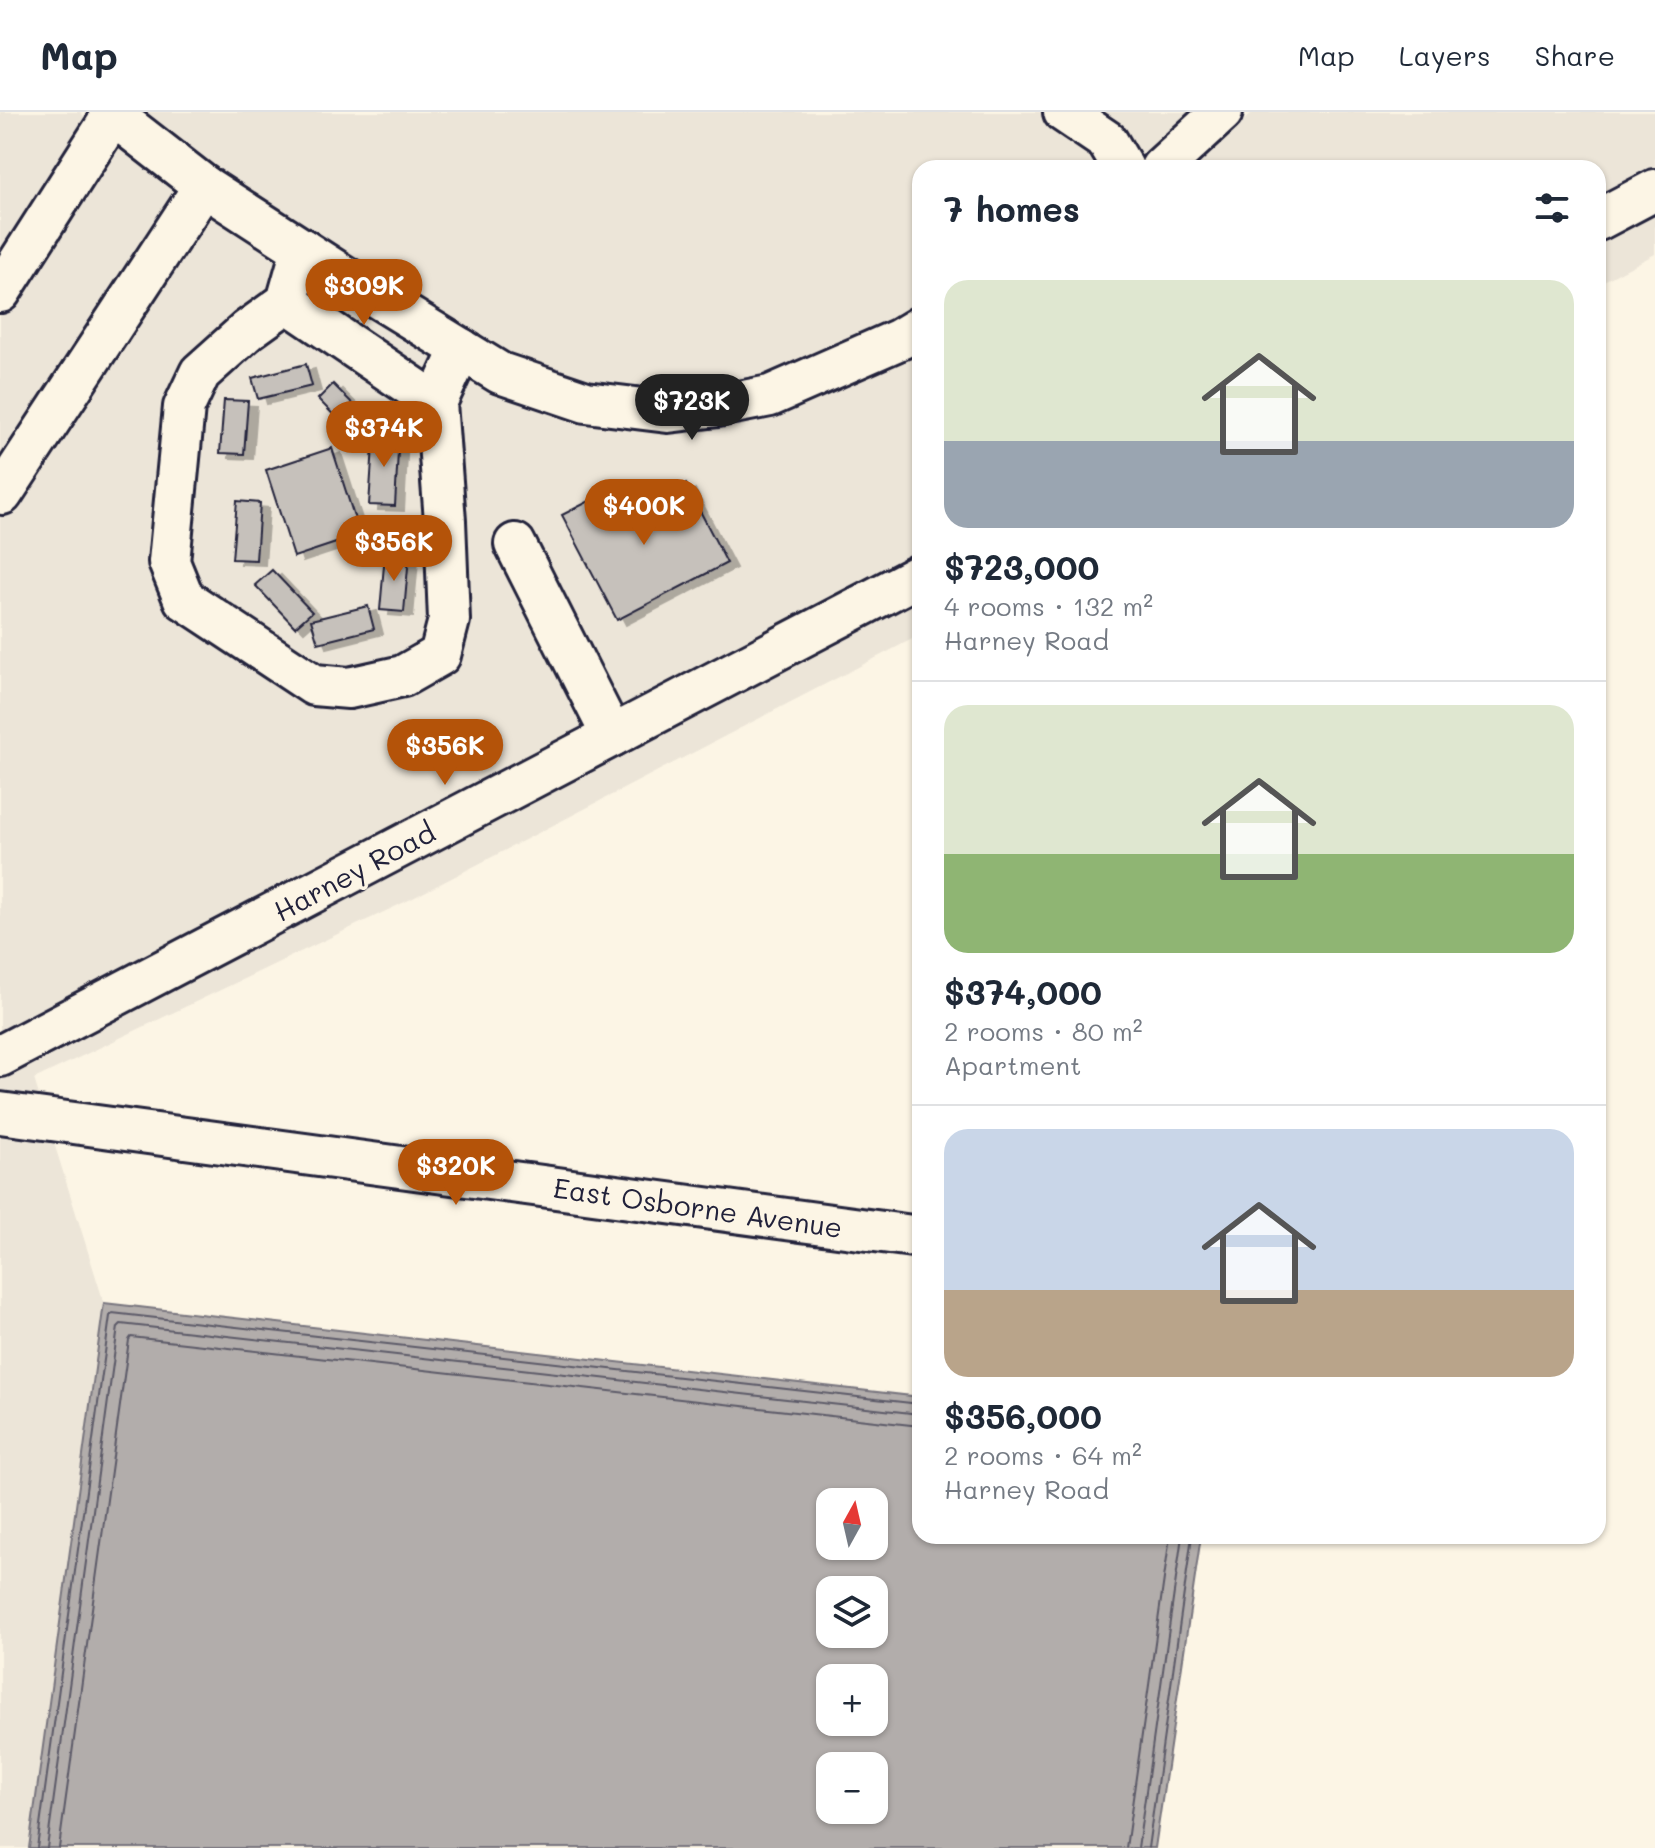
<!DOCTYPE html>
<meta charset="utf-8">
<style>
body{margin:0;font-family:Mali,sans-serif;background:#f2f2f3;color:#1f2937;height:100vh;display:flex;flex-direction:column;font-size:30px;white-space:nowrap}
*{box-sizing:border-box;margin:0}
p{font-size:26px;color:#747a83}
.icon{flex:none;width:44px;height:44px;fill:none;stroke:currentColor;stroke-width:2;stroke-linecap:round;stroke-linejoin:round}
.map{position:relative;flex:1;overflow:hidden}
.drawer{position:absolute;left:912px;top:48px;width:694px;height:1384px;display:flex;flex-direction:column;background:#fff;border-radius:24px;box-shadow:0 2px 6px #0004}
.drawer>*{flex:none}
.needle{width:52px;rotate:8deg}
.buttons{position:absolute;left:816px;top:1376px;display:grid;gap:16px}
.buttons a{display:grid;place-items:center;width:72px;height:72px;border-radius:16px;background:#fff;box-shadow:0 2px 6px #0004;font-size:40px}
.price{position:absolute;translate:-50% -68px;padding:0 18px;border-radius:28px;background:#b45309;color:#fff;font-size:26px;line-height:52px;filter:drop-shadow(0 2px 4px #0008)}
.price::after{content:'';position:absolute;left:50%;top:48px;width:24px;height:18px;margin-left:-12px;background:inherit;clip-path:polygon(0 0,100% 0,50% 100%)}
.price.current{background:#222;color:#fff}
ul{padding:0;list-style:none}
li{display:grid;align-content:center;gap:16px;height:424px;padding:0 32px}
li+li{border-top:2px solid #e0e1e3}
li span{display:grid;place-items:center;height:248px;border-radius:24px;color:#555}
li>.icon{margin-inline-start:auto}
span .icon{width:144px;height:144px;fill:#fffc;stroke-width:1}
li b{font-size:34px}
h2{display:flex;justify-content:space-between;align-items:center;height:96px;padding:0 32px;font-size:34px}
header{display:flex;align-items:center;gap:48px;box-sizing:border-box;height:112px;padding:0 40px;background:#fff;border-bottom:2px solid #e0e1e3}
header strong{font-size:38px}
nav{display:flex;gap:44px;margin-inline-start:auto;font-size:28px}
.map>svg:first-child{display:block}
.built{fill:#ece5d8}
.water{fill:#b2adab;stroke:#78757e;stroke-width:2;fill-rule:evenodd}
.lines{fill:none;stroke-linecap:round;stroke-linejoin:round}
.shore{stroke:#5c5a68;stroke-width:2}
.building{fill:#c6c1bb;stroke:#22223b;stroke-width:2;filter:url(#shadow)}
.minor-casing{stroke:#22223b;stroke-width:46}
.minor{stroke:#fcf5e5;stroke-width:40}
.labels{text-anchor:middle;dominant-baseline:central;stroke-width:7;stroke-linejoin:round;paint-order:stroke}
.street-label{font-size:28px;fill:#22223b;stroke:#fcf5e5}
</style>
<header>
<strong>Map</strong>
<nav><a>Map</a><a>Layers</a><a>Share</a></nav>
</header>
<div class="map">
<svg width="1655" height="1736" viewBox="0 0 1655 1736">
<defs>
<filter id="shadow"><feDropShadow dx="9" dy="5" stdDeviation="0" flood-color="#0004"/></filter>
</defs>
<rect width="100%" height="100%" fill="#fcf5e5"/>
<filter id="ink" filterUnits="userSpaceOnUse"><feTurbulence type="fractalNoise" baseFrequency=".0125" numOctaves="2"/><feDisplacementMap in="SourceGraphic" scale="16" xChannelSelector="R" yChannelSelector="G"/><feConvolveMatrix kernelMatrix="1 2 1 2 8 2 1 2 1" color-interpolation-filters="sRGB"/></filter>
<g filter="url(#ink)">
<g class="built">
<path d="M0 0H80L101 22 193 93 363 203 490 280 580 312 665 322 721 316 776 304 909 246 920 239V438L0 919Z"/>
<path d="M143 0H1191L1130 56H920V190L892 207 765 262 716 272 669 278 590 269 508 240 383 164 215 55Z"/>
<path d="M1253 0H1655V54L1598 84V56H1192Z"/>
<path d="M1655 103V142L1598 172V133Z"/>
<path d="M920 487V523L411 787 34 967 104 1191 29 1736H0V968Z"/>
</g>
<path class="water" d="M104 1191 920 1285V1424H1201L1155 1736H29ZM830 1390H874V1434H830ZM830 1478H874V1522H830ZM830 1566H874V1610H830ZM830 1654H874V1698H830Z"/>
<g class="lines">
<g class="shore">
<path d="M37 1736 110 1204 112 1201 920 1292"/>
<path d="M47 1736 118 1215 121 1212 920 1302"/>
<path d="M59 1736 129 1228 131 1225 920 1314"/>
<path d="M1126 1736 1170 1424"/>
<path d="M1138 1736 1182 1424"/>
<path d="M1148 1736 1192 1424"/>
</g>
</g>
<g class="building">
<path d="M306 252 312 274 258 287 252 266Z"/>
<path d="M333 272 372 311 357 327 318 287Z"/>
<path d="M224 288 248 289 244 342 220 341Z"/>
<path d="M374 319 399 321 395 394 369 393Z"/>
<path d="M332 336 360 423 294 445 266 358Z"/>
<path d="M686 372 727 451 617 508 562 403 617 375 631 401Z"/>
<path d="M237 389 260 391 256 448 232 447Z"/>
<path d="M385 442 409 444 404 500 380 498Z"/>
<path d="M272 458 312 500 295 515 255 473Z"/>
<path d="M368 494 374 517 318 531 311 508Z"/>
</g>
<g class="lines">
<g class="minor-casing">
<g id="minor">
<path d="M109 0 204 74 373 183 500 261 586 290 668 300 718 294 770 284 900 227 920 215"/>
<path d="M1064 0 1107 29 1123 56"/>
<path d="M1161 56 1222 0"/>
<path d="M1598 108 1655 78"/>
<path d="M302 137 287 190 248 218 200 261 184 295 169 450 184 487 314 573 349 576 403 564 440 543 449 508 445 409 436 291 461 237"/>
<path d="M0 180 113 3"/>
<path d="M287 190 436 291"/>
<path d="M0 381 2 382 204 74"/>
<path d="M515 432 612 624"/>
<path d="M0 944 920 463"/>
<path d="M0 1001 920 1125"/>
</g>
</g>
<use href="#minor" class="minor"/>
</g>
</g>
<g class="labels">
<g class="street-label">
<text transform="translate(354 759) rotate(-28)">Harney Road</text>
<text transform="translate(698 1095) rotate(8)">East Osborne Avenue</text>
</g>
</g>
</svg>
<div class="buttons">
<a><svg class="needle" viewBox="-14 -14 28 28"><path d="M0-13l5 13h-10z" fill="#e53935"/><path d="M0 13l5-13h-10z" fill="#747a83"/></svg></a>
<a><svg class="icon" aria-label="layers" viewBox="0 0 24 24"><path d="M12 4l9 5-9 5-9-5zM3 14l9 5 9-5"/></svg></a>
<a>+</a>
<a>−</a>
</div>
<b class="price" style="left:364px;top:215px">$309K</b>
<b class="price current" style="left:692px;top:330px">$723K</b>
<b class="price" style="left:384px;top:357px">$374K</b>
<b class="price" style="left:644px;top:435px">$400K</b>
<b class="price" style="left:394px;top:471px">$356K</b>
<b class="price" style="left:445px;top:675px">$356K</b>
<b class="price" style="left:456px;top:1095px">$320K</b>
<section class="drawer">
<h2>7 homes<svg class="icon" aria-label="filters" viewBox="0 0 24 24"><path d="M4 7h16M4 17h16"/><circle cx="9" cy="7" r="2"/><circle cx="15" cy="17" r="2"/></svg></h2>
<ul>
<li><span style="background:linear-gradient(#dfe7d0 65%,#9aa5b1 0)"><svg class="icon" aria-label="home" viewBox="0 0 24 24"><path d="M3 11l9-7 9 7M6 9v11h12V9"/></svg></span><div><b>$723,000</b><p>4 rooms · 132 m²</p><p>Harney Road</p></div></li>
<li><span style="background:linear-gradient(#dfe7d0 60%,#8fb573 0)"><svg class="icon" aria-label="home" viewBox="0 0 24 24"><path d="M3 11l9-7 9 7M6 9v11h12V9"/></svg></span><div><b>$374,000</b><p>2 rooms · 80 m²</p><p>Apartment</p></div></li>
<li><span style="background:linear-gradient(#c9d6e8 65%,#b9a48a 0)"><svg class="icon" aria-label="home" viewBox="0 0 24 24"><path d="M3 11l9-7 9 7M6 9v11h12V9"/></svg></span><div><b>$356,000</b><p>2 rooms · 64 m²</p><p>Harney Road</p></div></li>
</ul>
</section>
</div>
